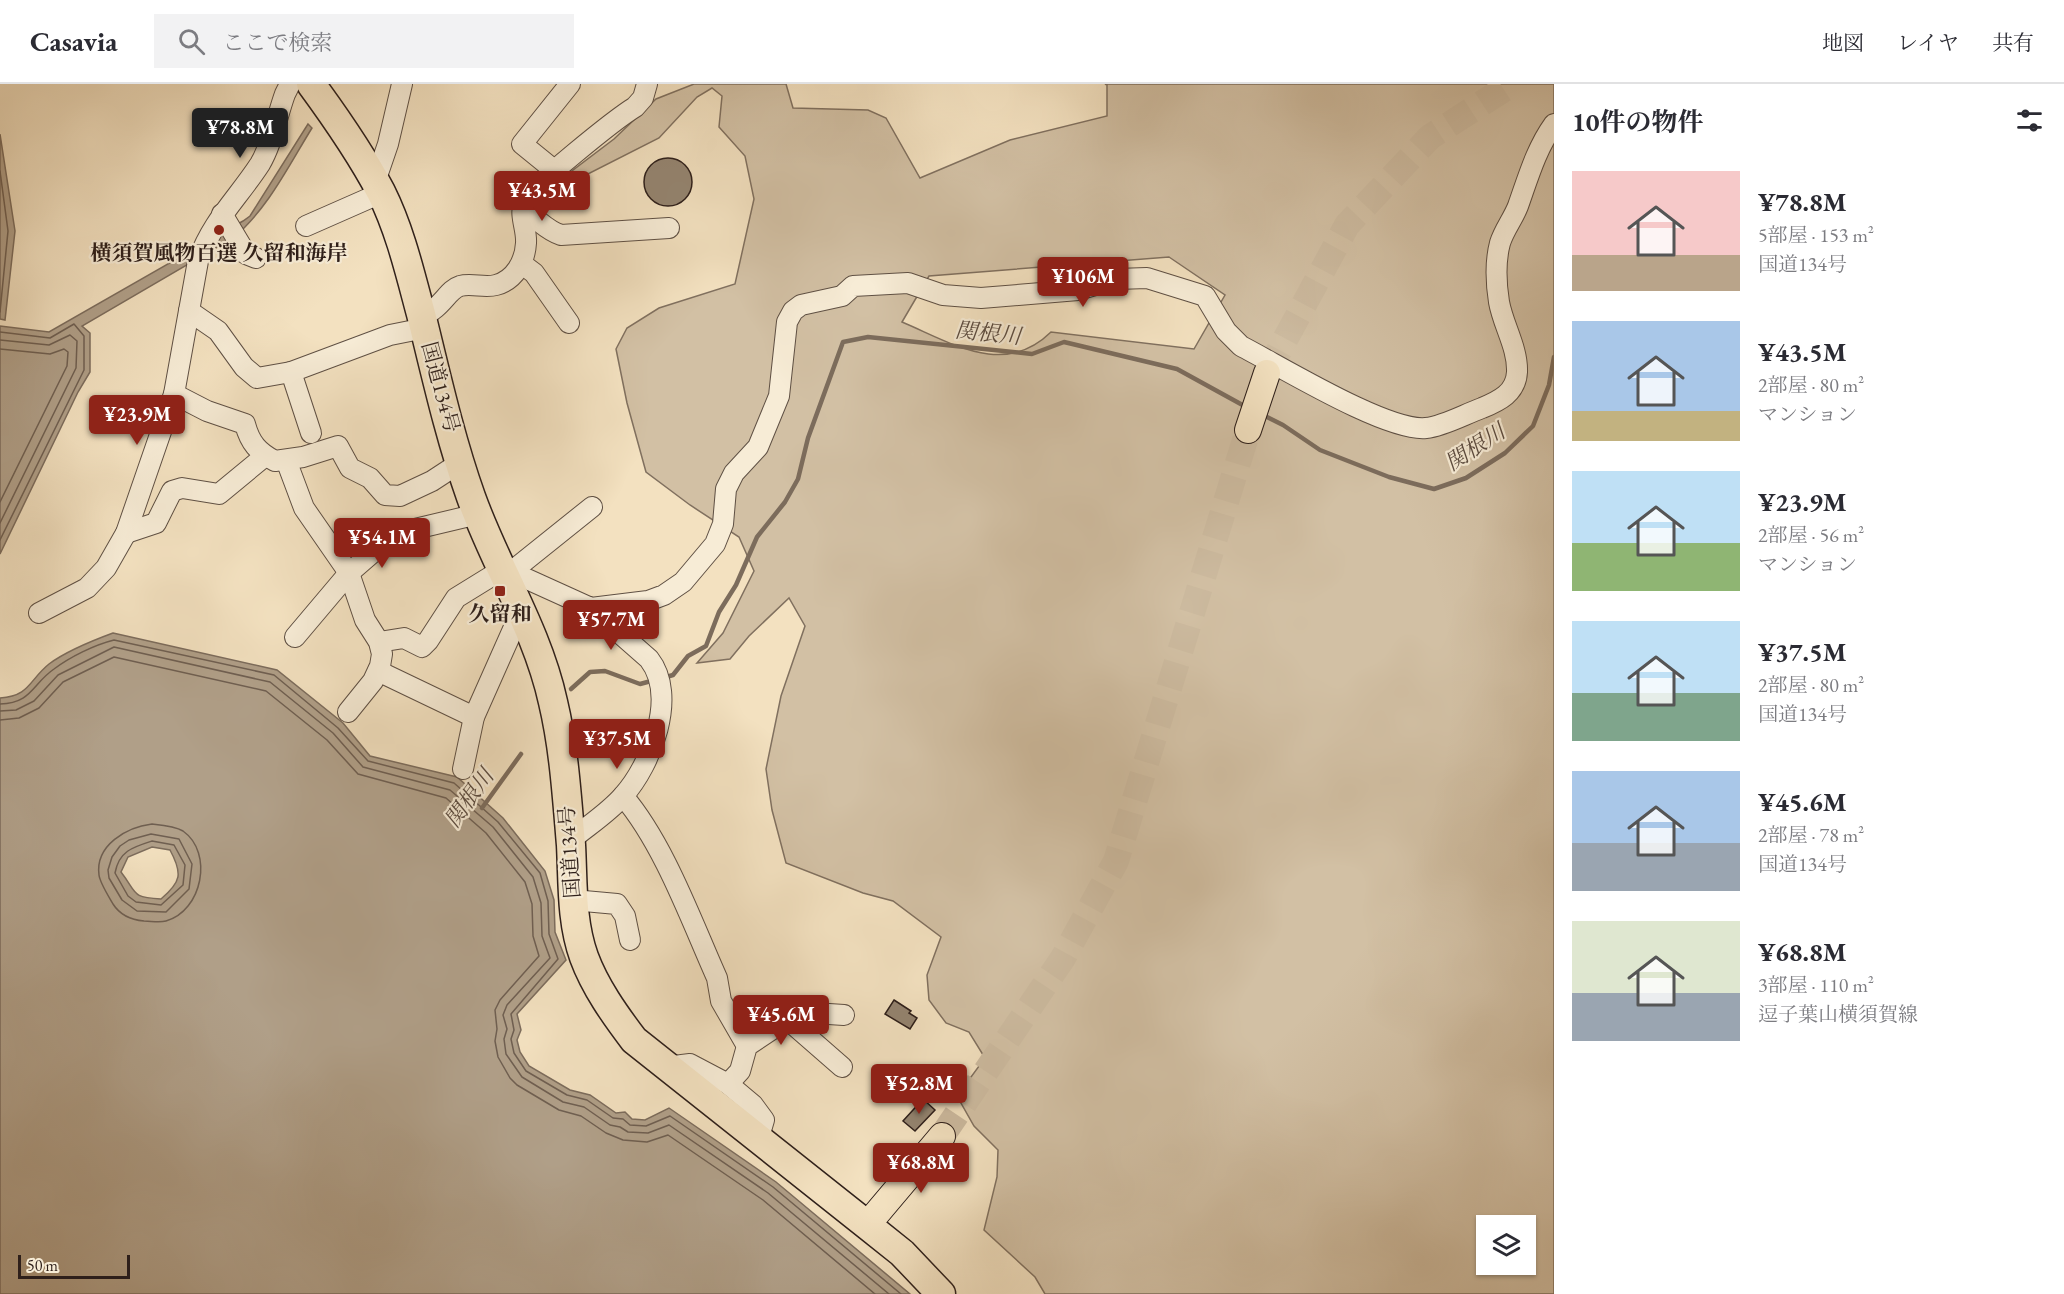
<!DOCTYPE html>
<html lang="ja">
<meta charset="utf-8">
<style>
body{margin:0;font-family:"EB Garamond","Noto Serif JP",serif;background:#f2f2f3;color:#2b2b33;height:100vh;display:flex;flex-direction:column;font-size:22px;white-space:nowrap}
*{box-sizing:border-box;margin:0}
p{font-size:20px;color:#7c7c81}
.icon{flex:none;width:33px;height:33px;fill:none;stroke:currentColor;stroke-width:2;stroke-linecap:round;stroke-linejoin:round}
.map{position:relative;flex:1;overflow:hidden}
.drawer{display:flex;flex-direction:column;background:#fff;width:510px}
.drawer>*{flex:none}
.controls{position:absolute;left:1476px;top:1131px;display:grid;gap:12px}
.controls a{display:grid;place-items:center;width:60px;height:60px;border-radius:0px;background:#fff;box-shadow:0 2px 4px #0004;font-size:30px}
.scale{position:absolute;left:18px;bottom:15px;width:112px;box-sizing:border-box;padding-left:6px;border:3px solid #2e1f1a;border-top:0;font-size:16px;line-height:21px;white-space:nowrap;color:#2e1f1a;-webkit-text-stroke:4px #f7ecd6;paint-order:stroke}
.price{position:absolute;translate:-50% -51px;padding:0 14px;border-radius:6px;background:#8f2418;color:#fff;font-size:20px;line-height:39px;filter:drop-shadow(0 2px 3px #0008)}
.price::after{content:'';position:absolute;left:50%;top:36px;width:18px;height:14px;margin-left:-9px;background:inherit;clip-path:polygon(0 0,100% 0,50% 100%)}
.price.selected{background:#222;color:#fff}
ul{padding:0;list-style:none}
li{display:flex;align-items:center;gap:18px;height:150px;padding:0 18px}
li span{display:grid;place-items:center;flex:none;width:168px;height:120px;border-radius:0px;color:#555}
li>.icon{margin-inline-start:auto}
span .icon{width:72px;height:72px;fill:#fffc;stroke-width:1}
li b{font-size:26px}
h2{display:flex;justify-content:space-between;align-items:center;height:72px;padding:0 18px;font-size:26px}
header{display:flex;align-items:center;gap:36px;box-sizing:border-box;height:84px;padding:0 30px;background:#fff;border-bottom:2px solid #e1e1e2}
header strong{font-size:28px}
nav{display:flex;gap:33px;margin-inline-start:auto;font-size:21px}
.search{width:420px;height:54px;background:#f2f2f3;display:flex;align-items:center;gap:15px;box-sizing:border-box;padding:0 21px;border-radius:0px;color:#7c7c81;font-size:22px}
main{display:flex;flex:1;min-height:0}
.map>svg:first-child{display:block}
.green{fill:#d2c0a4;stroke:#80705f;stroke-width:1.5;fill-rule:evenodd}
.water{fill:#b09f88;stroke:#7c6c5c;stroke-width:1.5;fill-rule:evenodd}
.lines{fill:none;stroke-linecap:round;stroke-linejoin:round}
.shore{stroke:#6f5f51;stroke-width:1.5}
.stream{stroke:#7c6c5c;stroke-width:4.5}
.building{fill:#948470;stroke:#2e1f1a;stroke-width:1.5}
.major-tunnel{stroke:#ccba9f;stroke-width:26;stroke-dasharray:26 13;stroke-linecap:butt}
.minor-casing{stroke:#5f5044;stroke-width:22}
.major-casing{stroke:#2e1f1a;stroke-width:28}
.highway-casing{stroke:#2e1f1a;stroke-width:31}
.minor{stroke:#f7ecd6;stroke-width:20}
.major{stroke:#f3e1c0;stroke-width:26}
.highway{stroke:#f3e1c0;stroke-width:28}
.poi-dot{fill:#8f2418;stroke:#f7ecd6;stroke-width:2}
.labels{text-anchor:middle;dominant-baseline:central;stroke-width:4.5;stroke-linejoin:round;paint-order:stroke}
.poi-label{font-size:21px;font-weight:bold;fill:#2e1f1a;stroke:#f7ecd6}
.street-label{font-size:21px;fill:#2e1f1a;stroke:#f7ecd6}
.water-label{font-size:22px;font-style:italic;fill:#5c4c40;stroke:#f7ecd6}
</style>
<header>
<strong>Casavia</strong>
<div class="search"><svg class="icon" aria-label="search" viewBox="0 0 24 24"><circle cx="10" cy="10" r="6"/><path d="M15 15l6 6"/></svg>ここで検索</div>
<nav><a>地図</a><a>レイヤ</a><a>共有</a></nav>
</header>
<main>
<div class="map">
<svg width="1554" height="1210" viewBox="0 0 1554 1210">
<rect width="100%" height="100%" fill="#f3e1c0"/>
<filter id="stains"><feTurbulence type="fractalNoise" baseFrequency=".00333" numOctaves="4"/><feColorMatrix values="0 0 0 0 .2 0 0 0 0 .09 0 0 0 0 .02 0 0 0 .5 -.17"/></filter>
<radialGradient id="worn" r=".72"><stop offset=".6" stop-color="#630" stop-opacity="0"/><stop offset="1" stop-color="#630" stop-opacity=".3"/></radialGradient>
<path class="green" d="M694 0H786L793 24 868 26 886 34 920 94 1010 56 1107 32V1L1105 0H1554V1210H1045L1035 1193 984 1146 997 1093 998 1066 974 1042 957 1012 985 974 969 948 946 939 929 916 927 891 941 853 893 817 863 809 786 779 772 726 766 685 781 612 805 542 789 514 749 552 730 575 697 579 723 549 754 487 739 453 690 421 646 388 627 319 616 265 627 244 659 224 735 200 754 115 745 72 719 43 722 12 712 4 697 13 659 54 584 92 564 93 614 55 656 15ZM1169 173 1225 211 1194 265 1051 248C1004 294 952 259 902 238L929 192ZM1486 1142H1526V1180H1486Z"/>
<g class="water">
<path d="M308 40 312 44C289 81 268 125 233 154L82 242 90 249V288L78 308 0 470V242L49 248 243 137 250 132Z"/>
<path d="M0 50 15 147 5 236 0 235Z"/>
<path d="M113 549 277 586 343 639 370 672 457 693 503 734 545 787 554 816 555 848 566 876 517 930 521 946 517 956 520 968 529 982 570 1006 590 1011 616 1029 625 1028 632 1035 645 1036 669 1024 776 1098 910 1210H0V614C30 612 29 596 49 580 65 568 94 556 113 549ZM152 763 170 766C183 790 181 798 161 815 130 813 138 810 121 788L128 773Z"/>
</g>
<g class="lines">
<g class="shore">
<path d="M0 87 8 147 0 228"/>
<path d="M0 248 50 254 74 240 84 252V286L0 456"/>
<path d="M0 256 49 261 70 251 77 257 76 284 0 439"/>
<path d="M0 265 50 270 64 265 68 268 67 282 0 418"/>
<path d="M0 620C32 619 32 600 54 585 70 573 94 561 114 556L274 591 338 644 368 677 454 699 498 738 540 789 548 817 549 850 558 875 511 930 514 946 511 955 514 969 526 987 567 1011 587 1016 613 1034 623 1035 630 1041 646 1042 670 1032 773 1103 901 1210"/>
<path d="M0 627 16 626 34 617 58 591 114 563 270 598 333 649 363 683 450 706 493 743 533 793 541 819 542 852 550 874 507 921 503 931 507 945 504 955 506 970 522 993 563 1018 584 1023 610 1041 620 1043 628 1048 648 1049 669 1041 768 1109 889 1210"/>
<path d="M0 636 19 634 39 624 63 598 114 573 266 607 327 656 358 690 446 714 486 749 525 798 532 820 533 852 539 872 500 916 495 926 497 945 495 957 498 973 510 994 517 1001 559 1026 581 1032 606 1049 623 1056 647 1058 668 1051 763 1116 875 1210"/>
<path d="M152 740C162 741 175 742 183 747 214 769 202 827 166 837 159 839 151 837 144 837 132 836 120 831 113 820 109 813 100 799 99 791 95 761 127 743 152 740Z"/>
<path d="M151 750 179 755 192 780 189 805 166 828 137 827 122 816 109 794 108 786 112 773 120 762 129 756Z"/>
<path d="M152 757 174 761 185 781 183 801 161 821 136 818 128 812 115 789C119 767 133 763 152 757Z"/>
</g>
<g class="stream">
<path d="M1261 330 1283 341 1320 366 1389 393 1434 405 1466 394 1505 369 1533 342 1549 301 1554 273"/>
<path d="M663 594 673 591 688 572 706 562 719 528 736 501 757 453 785 418 798 395 808 354 843 258 868 253 1032 270 1064 258 1177 285 1248 324"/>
<path d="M571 605 590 588 605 587 640 600 655 596"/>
<path d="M482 724 521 670"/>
</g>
</g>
<g class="building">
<circle cx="668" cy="98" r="24"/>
<path d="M894 916 911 927 909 929 917 934 910 945 885 930Z"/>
<path d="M923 1015 935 1026 915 1047 903 1037Z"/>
</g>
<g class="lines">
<g class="major-tunnel">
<path d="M1267 289 1347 141 1430 53 1512 0"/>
<path d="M942 1052 1063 874 1116 777 1248 346"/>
</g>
<g class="minor-casing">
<g id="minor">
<path d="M554 86 522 60 570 0"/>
<path d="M375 98 388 60 402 0"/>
<path d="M523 127C538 134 545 146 561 151L669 144"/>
<path d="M222 130 246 170 256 174"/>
<path d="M306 142 381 109"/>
<path d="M522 180 534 189 569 239"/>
<path d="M189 227 218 247 244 283 257 294 291 288 390 251 425 244"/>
<path d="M421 232C442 225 447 206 460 202 471 199 485 204 496 201 515 196 525 177 526 159 527 145 519 132 524 118 530 103 617 34 635 23L643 14 647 0"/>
<path d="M291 288 311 349"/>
<path d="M174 310 207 327 245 340C250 359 258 368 275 377L303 373 338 362 350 384 370 394 385 411 400 412 432 397 461 378"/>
<path d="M286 376 304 424 349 489 365 536 379 558 382 570 380 582 373 597 348 628"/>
<path d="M126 449 156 439 172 407 182 404 219 410 265 372"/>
<path d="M506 492 592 423"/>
<path d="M508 495H527L591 524 648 517 664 511 683 498 715 460 723 440 726 405 734 389 758 363 779 312 787 238 793 227 801 221 842 212 853 202 908 199 943 211 981 214 1078 206 1117 195 1147 194 1205 212 1226 247 1241 262C1280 282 1387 348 1426 344 1444 342 1465 330 1482 324 1499 317 1516 309 1517 288 1518 264 1503 241 1499 218 1496 199 1495 178 1500 159 1504 146 1513 135 1518 122 1528 94 1536 65 1554 40"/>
<path d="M39 529 87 504 106 484 126 449 174 310 198 177C212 137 238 114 260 80 272 60 277 32 285 10L290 0"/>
<path d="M295 553 349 489 394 450 478 430"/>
<path d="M379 558 404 554 422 563 428 557 456 514 503 485"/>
<path d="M378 587 474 633"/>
<path d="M463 685 474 633 522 525"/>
<path d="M623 712C664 760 691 836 717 894L721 917 747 962"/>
<path d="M570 759 577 751C592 739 610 727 623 712 651 681 678 612 649 575L591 524"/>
<path d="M573 816 617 820 625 832 630 856"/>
<path d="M787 935 842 983"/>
<path d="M666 983 690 980 728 1000 753 1021 764 1036 759 1053"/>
<path d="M728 1000 740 987 747 962 798 928 844 931"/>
</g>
</g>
<g class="major-casing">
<g id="major">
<path d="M1248 346 1267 289"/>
<path d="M867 1141 942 1052"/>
</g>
</g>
<g class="highway-casing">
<path id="highway" d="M311 0C336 34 361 70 381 108 400 146 410 189 421 230 436 291 450 354 471 413 496 483 537 545 553 618 564 664 567 714 571 761 573 798 571 837 584 873 595 903 615 931 634 956L867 1141 902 1169 941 1210"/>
</g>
<use href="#minor" class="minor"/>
<use href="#major" class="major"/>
<use href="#highway" class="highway"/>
</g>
<g class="poi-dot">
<circle cx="219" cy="146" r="6"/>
<rect x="494" y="501" width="12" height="12" rx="3"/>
</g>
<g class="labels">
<g class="poi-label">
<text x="219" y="168">横須賀風物百選 久留和海岸</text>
<text x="500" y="529">久留和</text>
</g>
<g class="street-label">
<text transform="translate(441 303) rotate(75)">国道134号</text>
<text transform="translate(569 768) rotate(-94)">国道134号</text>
</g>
<g class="water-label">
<text transform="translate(988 249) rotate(6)">関根川</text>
<text transform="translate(1475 363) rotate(-33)">関根川</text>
<text transform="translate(469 714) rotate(-54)">関根川</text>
</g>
</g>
<rect width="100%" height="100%" filter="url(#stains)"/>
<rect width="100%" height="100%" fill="url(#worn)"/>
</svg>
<div class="controls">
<a><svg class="icon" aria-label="layers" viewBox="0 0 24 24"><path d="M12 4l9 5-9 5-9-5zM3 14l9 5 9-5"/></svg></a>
</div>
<div class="scale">50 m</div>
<b class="price selected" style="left:240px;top:75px">¥78.8M</b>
<b class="price" style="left:542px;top:138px">¥43.5M</b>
<b class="price" style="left:1083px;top:224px">¥106M</b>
<b class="price" style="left:137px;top:362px">¥23.9M</b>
<b class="price" style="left:382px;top:485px">¥54.1M</b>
<b class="price" style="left:611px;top:567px">¥57.7M</b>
<b class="price" style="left:617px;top:686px">¥37.5M</b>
<b class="price" style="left:781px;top:962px">¥45.6M</b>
<b class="price" style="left:919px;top:1031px">¥52.8M</b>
<b class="price" style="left:921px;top:1110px">¥68.8M</b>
</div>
<section class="drawer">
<h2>10件の物件<svg class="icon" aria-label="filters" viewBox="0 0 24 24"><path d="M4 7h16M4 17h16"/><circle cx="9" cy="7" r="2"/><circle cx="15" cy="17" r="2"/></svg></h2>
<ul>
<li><span style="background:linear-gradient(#f6c9c9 70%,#b9a48a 0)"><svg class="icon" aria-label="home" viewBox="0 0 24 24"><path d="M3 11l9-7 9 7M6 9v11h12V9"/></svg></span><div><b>¥78.8M</b><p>5部屋 · 153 m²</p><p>国道134号</p></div></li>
<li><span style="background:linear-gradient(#a9c7e8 75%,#c2b280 0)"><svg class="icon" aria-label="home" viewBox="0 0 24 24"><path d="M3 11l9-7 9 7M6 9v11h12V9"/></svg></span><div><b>¥43.5M</b><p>2部屋 · 80 m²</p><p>マンション</p></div></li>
<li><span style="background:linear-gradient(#bfe0f5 60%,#8fb573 0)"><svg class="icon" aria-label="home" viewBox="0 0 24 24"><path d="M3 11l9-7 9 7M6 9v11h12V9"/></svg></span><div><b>¥23.9M</b><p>2部屋 · 56 m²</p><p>マンション</p></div></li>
<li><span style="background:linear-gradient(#bfe0f5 60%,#7fa58c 0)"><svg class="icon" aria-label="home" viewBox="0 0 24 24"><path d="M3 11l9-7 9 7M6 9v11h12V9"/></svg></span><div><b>¥37.5M</b><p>2部屋 · 80 m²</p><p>国道134号</p></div></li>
<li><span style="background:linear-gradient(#a9c7e8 60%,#9aa5b1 0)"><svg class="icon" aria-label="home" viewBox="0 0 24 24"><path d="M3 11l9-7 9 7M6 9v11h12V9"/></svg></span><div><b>¥45.6M</b><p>2部屋 · 78 m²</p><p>国道134号</p></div></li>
<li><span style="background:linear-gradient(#dfe7d0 60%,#9aa5b1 0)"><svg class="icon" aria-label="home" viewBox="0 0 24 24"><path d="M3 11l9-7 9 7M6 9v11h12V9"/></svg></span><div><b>¥68.8M</b><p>3部屋 · 110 m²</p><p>逗子葉山横須賀線</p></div></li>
</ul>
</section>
</main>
